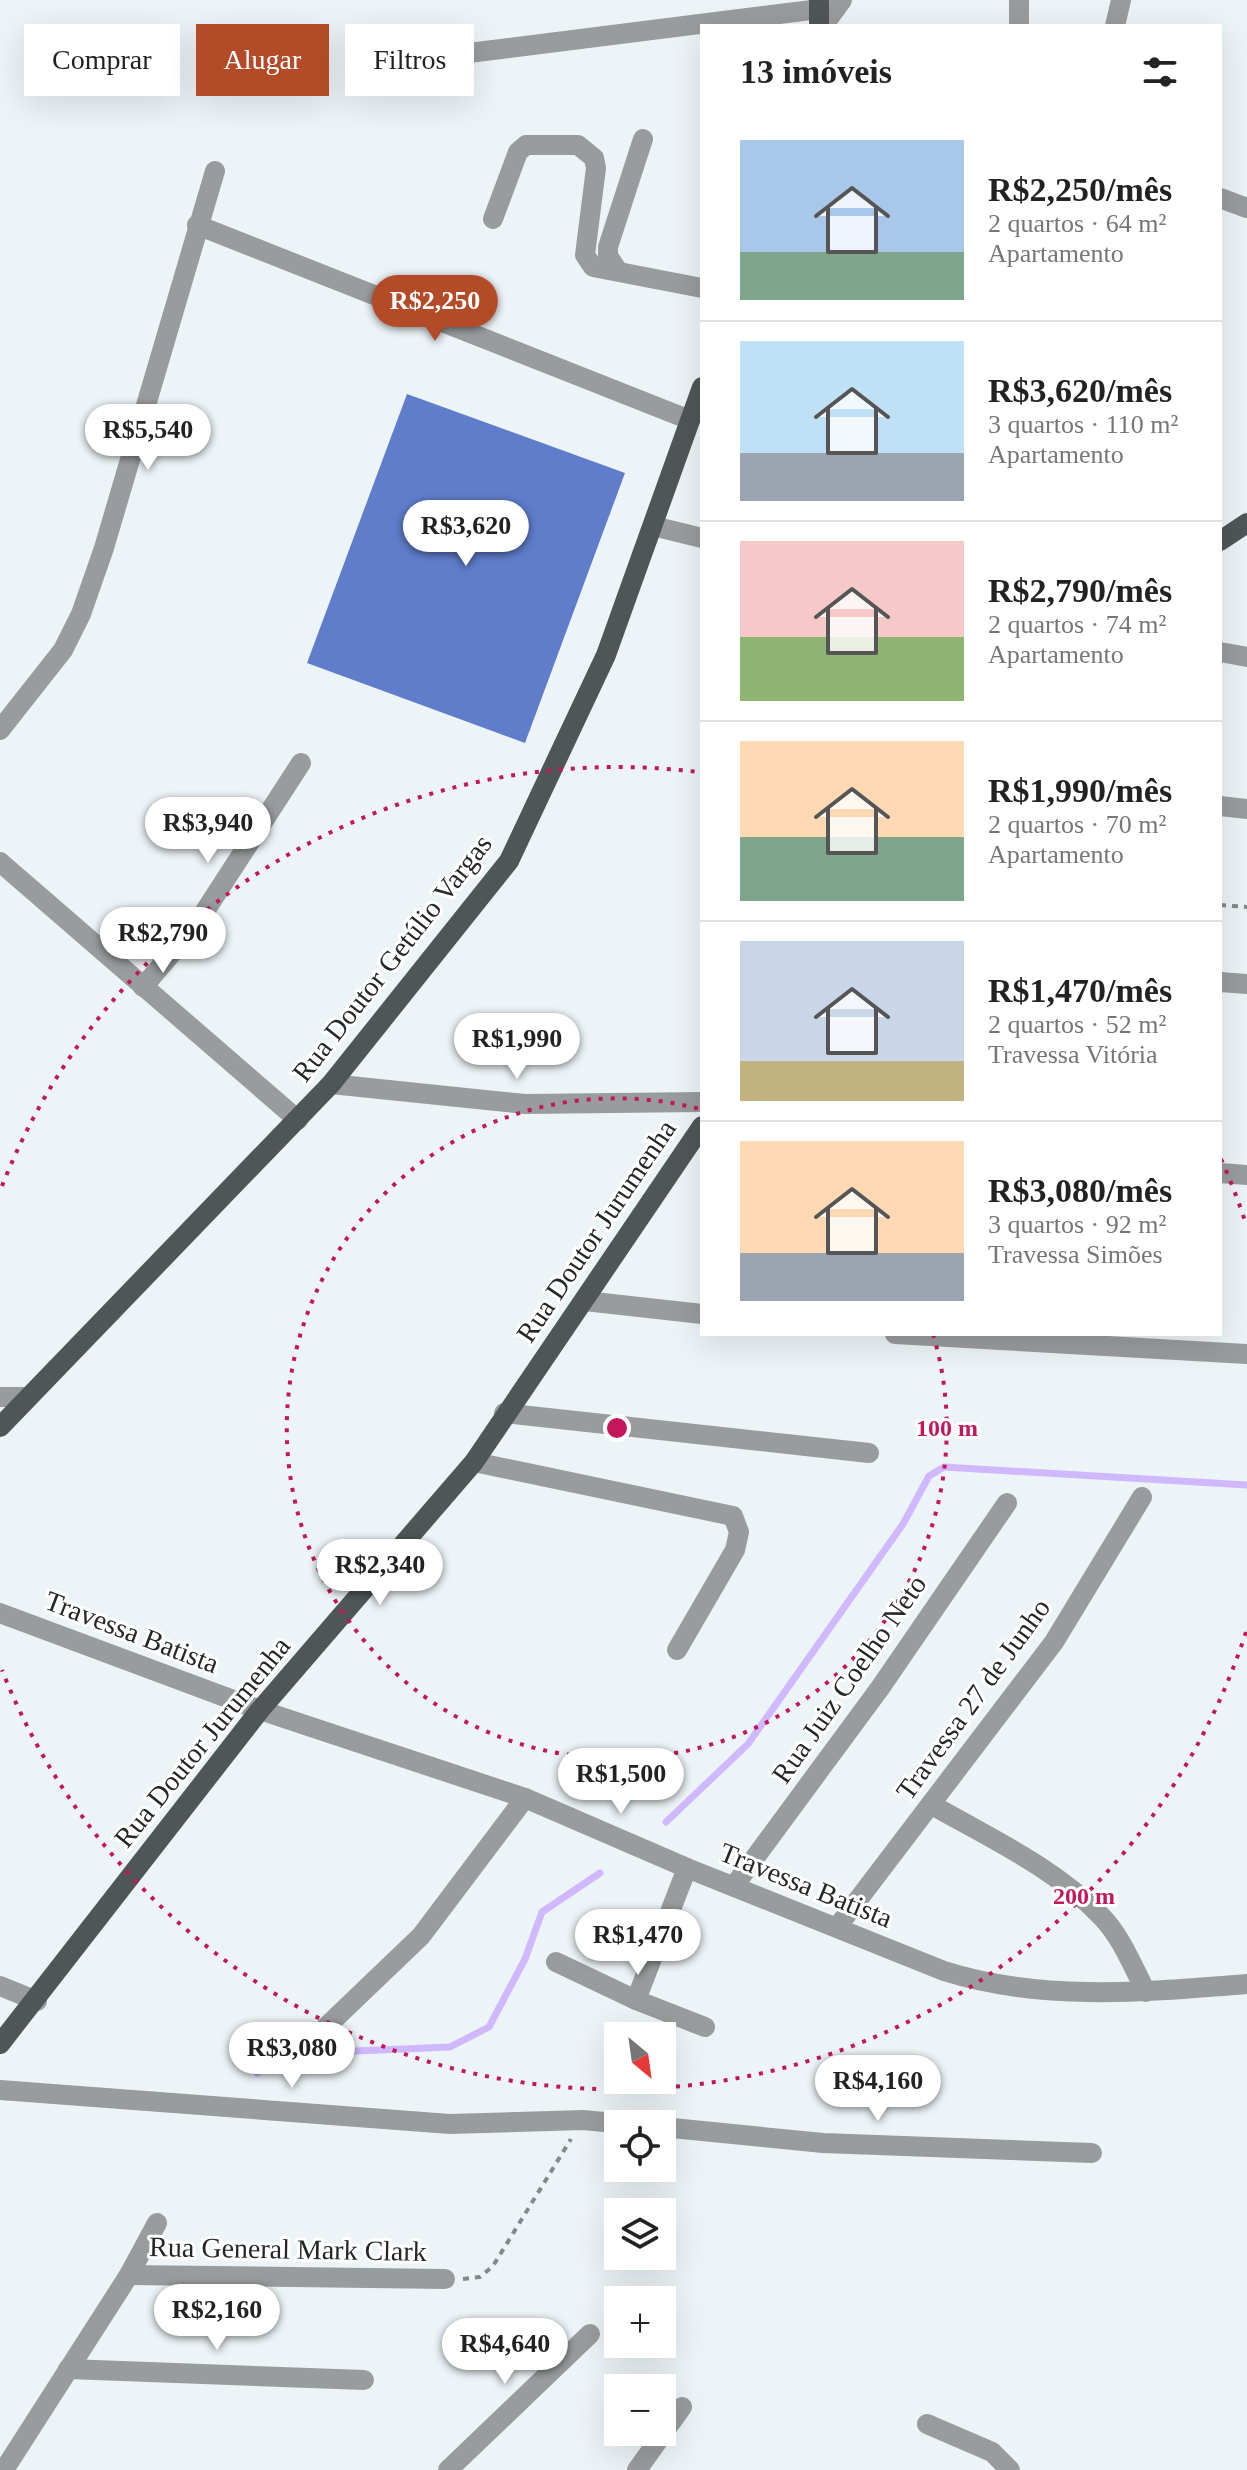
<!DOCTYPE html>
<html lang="pt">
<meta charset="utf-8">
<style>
body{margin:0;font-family:"Times New Roman",serif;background:#f2f2f2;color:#222;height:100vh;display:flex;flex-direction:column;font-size:30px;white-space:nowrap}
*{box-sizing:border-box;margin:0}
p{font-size:26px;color:#767676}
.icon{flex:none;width:44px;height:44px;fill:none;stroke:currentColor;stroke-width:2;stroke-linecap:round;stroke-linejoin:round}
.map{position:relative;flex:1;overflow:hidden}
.panel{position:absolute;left:700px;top:24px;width:522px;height:1312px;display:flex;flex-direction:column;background:#fff;border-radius:0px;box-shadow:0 8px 32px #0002}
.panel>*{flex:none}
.guide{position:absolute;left:24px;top:24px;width:556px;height:72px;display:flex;gap:16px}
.needle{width:52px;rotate:151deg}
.tools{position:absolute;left:604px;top:2022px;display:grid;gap:16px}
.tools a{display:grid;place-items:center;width:72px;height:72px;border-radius:0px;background:#fff;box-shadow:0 8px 32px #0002;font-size:40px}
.price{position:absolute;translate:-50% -68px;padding:0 18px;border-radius:28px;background:#fff;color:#222;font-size:26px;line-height:52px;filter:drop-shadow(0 2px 4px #0008)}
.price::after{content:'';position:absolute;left:50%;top:48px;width:24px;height:18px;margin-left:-12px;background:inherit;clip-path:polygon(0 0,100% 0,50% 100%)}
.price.current{background:#b34b28;color:#fff}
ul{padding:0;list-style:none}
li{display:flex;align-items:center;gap:24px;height:200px;padding:0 40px}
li+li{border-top:2px solid #e0e0e0}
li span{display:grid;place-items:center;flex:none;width:224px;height:160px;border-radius:0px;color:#555}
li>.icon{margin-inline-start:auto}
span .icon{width:96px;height:96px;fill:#fffc;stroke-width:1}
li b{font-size:34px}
h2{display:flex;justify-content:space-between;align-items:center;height:96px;padding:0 40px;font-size:34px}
.chip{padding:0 28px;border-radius:0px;background:#fff;box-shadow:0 8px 32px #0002;font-size:28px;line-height:72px}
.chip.current{background:#b34b28;color:#fff}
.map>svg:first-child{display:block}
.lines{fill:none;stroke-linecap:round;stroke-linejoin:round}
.stream{stroke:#d0b8fe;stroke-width:7}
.building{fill:#607dcc}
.path{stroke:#83888b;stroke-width:4;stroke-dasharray:6 6;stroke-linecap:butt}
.minor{stroke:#999c9d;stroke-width:20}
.major{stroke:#505657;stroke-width:20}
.ring{fill:none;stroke:#c2185b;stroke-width:4;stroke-dasharray:4 8}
.labels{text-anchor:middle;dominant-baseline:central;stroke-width:6;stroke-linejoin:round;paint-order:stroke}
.street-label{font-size:28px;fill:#242728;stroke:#fff}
.centre{fill:#c2185b;stroke:#fff;stroke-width:4}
.ring-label{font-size:24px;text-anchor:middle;font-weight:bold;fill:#c2185b;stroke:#fff;stroke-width:6;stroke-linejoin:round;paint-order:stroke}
</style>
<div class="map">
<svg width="1247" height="2470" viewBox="0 0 1247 2470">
<rect width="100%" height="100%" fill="#edf4f8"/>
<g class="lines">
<g class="stream">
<path d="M666 1822 748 1744 903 1524 929 1476 944 1467 1247 1485"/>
<path d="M257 2073 286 2054 450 2047 489 2027 525 1959 542 1912 600 1873"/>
</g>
</g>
<path class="building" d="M407 394 625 473 525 743 307 663Z"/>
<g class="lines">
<g class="path">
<path d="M1220 905 1247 907"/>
<path d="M463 2279 480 2277 493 2266 571 2139"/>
</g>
<g class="minor">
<path d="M1019 0V26"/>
<path d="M823 26 842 0"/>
<path d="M1115 26 1121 0"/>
<path d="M469 53 819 9"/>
<path d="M1220 198 1247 208"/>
<path d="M493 219 518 152 526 145H578L594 158 596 168 585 255 593 267 702 288"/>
<path d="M197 225 690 420"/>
<path d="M618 271 608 256V247L643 139"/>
<path d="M653 526 702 538"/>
<path d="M1220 652 1247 657"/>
<path d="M0 730 63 650 81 614 104 548 215 171"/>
<path d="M1220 806 1247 809"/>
<path d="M0 862 298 1120"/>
<path d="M1220 982 1247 984"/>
<path d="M143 987 196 925 301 763"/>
<path d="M331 1084 525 1104 702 1102"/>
<path d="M1220 1173 1247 1175"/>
<path d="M585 1301 702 1314"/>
<path d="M895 1334 1247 1354"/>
<path d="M0 1397H28"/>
<path d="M504 1413 869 1453"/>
<path d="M474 1462 733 1516 739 1532 735 1550 677 1650"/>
<path d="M0 1613 260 1710 525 1798 687 1868 944 1971C1042 2002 1146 1992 1247 1984"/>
<path d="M932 1805C990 1838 1055 1868 1102 1917 1122 1938 1133 1967 1146 1992"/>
<path d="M734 1886 880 1688 1007 1503"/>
<path d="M838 1926 1054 1642 1142 1497"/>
<path d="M556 1962 636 2000 705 2027"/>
<path d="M0 1986 37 2001"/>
<path d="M636 2000 687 1868"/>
<path d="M326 2027 421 1936 525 1798"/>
<path d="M0 2090 450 2124 583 2120 625 2124"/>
<path d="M662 2127 823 2143 1092 2153"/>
<path d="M129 2275 445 2279"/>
<path d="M68 2369 364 2380"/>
<path d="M927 2424 992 2452 1010 2470"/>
<path d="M4 2470 129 2275 157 2223"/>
<path d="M448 2470 590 2334"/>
<path d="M637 2470 682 2407"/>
</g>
<g class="major">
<path d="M819 26V0"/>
<path d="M1220 541 1247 523"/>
<path d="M0 1427 331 1084 509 861 606 655 702 387"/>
<path d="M0 2044 260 1710 474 1462 702 1126"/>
</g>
</g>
<g class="ring">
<path d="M933 1334A330 330 0 1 1 700 1109"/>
<path d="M1246 1632A661 661 0 0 1 2 1670M2 1186A661 661 0 0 1 698 772M1221 1159A661 661 0 0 1 1246 1224"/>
</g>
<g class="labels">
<g class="street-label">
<text transform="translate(392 958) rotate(-52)">Rua Doutor Getúlio Vargas</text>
<text transform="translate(596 1231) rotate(-56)">Rua Doutor Jurumenha</text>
<text transform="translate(132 1632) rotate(21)">Travessa Batista</text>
<text transform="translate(849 1679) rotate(-55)">Rua Juiz Coelho Neto</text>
<text transform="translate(973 1699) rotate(-54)">Travessa 27 de Junho</text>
<text transform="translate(202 1742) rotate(-51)">Rua Doutor Jurumenha</text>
<text transform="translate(806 1885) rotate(22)">Travessa Batista</text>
<text transform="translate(288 2249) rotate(1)">Rua General Mark Clark</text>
</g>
</g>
<circle cx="617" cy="1428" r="12" class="centre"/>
<g class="ring-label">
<text x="947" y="1436">100 m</text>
<text x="1084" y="1904">200 m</text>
</g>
</svg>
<div class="tools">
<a><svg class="needle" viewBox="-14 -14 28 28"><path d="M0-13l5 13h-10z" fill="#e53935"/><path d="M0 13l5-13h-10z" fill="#767676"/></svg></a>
<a><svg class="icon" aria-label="locate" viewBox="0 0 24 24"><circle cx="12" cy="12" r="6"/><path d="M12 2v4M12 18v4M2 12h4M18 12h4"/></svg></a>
<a><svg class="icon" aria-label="layers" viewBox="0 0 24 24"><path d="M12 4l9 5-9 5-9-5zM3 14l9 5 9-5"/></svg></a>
<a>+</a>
<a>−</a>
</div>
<b class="price current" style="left:435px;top:343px">R$2,250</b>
<b class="price" style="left:148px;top:472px">R$5,540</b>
<b class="price" style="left:466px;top:568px">R$3,620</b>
<b class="price" style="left:208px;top:865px">R$3,940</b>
<b class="price" style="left:163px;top:975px">R$2,790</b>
<b class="price" style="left:517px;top:1081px">R$1,990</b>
<b class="price" style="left:380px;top:1607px">R$2,340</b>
<b class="price" style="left:621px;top:1816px">R$1,500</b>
<b class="price" style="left:638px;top:1977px">R$1,470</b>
<b class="price" style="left:292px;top:2090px">R$3,080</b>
<b class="price" style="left:878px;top:2123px">R$4,160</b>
<b class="price" style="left:217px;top:2352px">R$2,160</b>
<b class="price" style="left:505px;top:2386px">R$4,640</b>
<div class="guide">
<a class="chip">Comprar</a>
<a class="chip current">Alugar</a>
<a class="chip">Filtros</a>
</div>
<section class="panel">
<h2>13 imóveis<svg class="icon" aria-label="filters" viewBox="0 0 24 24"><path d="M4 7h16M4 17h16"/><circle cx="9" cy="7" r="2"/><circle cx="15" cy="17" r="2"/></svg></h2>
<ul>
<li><span style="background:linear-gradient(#a9c7e8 70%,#7fa58c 0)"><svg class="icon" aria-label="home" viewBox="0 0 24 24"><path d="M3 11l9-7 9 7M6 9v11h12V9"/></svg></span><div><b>R$2,250/mês</b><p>2 quartos · 64 m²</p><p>Apartamento</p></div></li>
<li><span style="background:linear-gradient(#bfe0f5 70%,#9aa5b1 0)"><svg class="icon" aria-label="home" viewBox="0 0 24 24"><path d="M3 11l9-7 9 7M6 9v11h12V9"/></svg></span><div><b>R$3,620/mês</b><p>3 quartos · 110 m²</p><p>Apartamento</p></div></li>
<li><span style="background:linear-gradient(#f6c9c9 60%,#8fb573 0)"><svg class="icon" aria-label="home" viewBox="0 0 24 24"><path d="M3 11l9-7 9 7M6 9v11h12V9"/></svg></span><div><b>R$2,790/mês</b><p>2 quartos · 74 m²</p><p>Apartamento</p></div></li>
<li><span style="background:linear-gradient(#ffd9b3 60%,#7fa58c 0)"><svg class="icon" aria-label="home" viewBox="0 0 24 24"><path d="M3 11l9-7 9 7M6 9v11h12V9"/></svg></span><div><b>R$1,990/mês</b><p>2 quartos · 70 m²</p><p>Apartamento</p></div></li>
<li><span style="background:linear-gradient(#c9d6e8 75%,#c2b280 0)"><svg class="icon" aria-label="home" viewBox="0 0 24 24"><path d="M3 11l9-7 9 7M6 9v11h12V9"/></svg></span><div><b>R$1,470/mês</b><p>2 quartos · 52 m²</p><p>Travessa Vitória</p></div></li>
<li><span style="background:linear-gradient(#ffd9b3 70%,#9aa5b1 0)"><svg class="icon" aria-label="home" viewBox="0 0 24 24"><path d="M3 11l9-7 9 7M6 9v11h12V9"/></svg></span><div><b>R$3,080/mês</b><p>3 quartos · 92 m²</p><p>Travessa Simões</p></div></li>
</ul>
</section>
</div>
